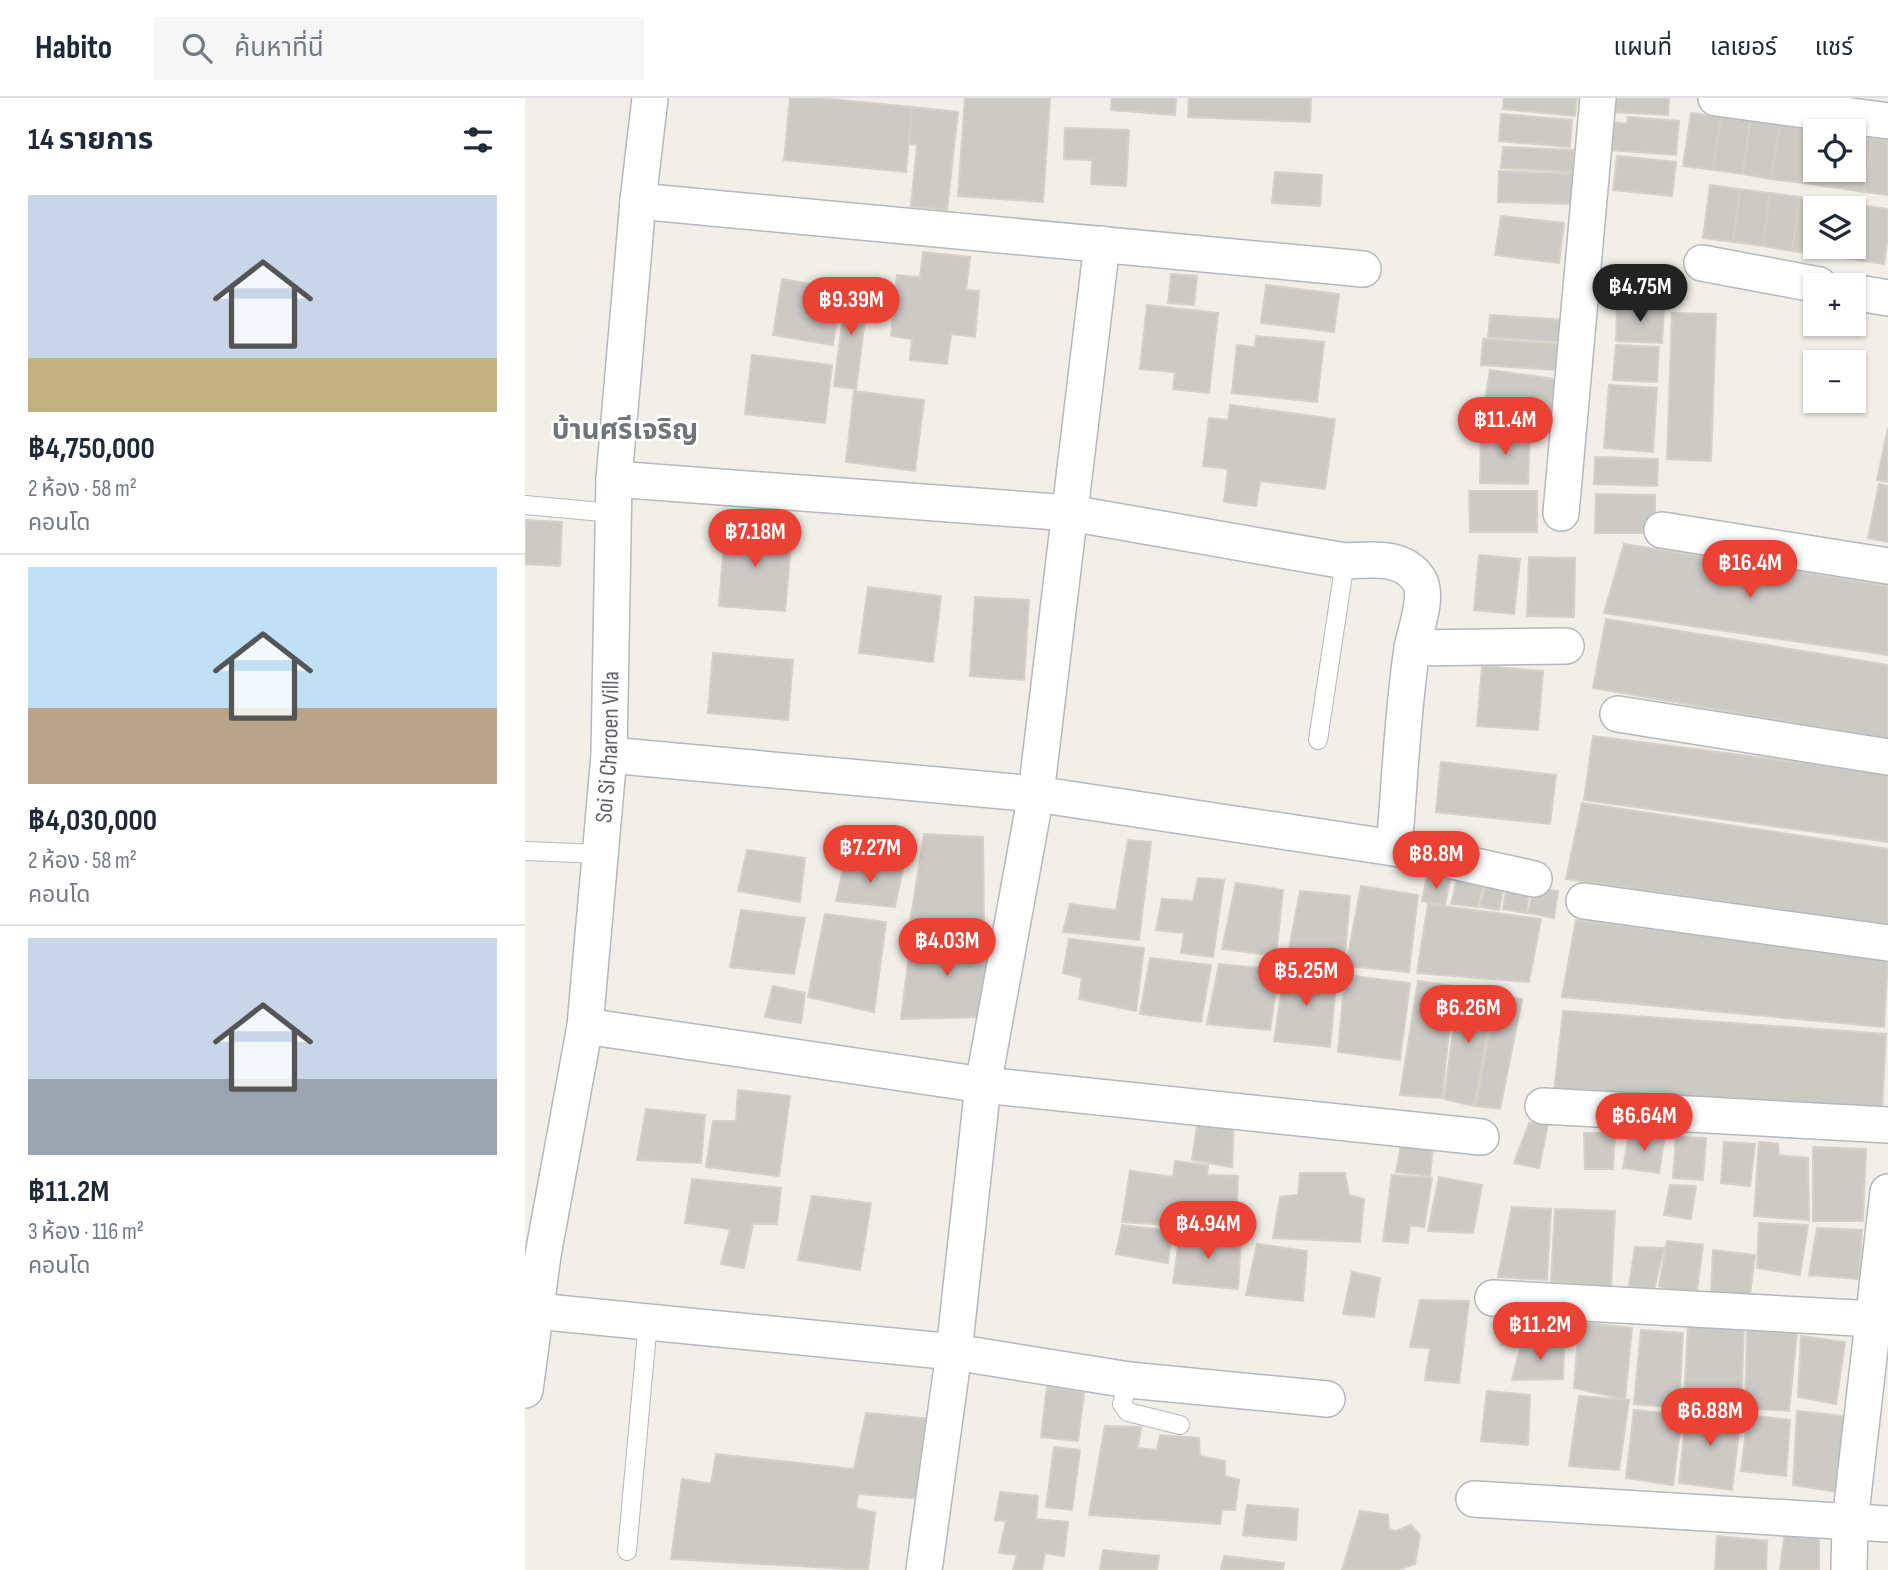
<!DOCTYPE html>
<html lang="th">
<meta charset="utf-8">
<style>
body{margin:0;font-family:"Sofia Sans Condensed","Noto Sans Thai",sans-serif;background:#f6f6f7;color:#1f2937;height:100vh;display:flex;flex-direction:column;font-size:26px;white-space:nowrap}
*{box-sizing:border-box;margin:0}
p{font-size:23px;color:#747a83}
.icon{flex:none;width:38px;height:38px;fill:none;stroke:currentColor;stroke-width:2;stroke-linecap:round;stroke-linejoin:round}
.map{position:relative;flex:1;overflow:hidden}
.side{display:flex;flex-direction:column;background:#fff;width:525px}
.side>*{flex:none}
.buttons{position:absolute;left:1278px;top:21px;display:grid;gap:14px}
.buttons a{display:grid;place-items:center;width:63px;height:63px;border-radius:0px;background:#fff;box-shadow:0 2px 5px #0004;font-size:35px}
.price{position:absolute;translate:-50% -60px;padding:0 16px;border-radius:24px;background:#ea4335;color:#fff;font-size:23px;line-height:46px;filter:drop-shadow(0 2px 4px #0008)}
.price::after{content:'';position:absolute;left:50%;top:42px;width:21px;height:16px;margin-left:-10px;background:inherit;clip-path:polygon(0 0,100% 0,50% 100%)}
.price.on{background:#222;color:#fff}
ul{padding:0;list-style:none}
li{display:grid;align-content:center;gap:14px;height:371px;padding:0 28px}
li+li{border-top:2px solid #e0e1e3}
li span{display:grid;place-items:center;height:217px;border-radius:0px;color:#555}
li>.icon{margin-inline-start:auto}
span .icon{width:126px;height:126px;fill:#fffc;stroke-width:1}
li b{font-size:30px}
h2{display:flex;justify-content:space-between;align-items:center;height:84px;padding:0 28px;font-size:30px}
header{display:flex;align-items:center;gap:42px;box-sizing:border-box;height:98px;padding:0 35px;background:#fff;border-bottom:2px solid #e0e1e3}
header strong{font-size:33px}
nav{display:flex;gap:38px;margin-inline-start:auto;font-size:24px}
.search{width:490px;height:63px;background:#f6f6f7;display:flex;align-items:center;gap:18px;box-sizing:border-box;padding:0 24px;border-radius:0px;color:#747a83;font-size:26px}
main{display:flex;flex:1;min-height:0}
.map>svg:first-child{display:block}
.building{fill:#cccac5;stroke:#d6d1c6;stroke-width:2}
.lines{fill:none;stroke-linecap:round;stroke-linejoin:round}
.service-casing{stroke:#b5b8bc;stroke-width:20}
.minor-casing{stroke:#b5b8bc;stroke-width:38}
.service{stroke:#fff;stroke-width:18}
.minor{stroke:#fff;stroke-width:35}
.labels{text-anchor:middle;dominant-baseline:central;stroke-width:5;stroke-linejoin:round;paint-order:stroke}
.street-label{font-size:24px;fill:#5f6368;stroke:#fff}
.quarter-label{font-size:28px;font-weight:bold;fill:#70757a;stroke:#fff}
</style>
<header>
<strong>Habito</strong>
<div class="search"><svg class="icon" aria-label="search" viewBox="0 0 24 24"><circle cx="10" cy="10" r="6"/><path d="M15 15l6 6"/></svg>ค้นหาที่นี่</div>
<nav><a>แผนที่</a><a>เลเยอร์</a><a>แชร์</a></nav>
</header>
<main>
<section class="side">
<h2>14 รายการ<svg class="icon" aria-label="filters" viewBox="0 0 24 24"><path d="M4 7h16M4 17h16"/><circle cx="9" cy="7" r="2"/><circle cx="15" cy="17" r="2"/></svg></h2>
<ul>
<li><span style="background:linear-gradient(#c9d6e8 75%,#c2b280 0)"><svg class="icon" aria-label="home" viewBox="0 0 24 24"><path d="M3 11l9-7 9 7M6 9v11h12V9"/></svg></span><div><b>฿4,750,000</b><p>2 ห้อง · 58 m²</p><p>คอนโด</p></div></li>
<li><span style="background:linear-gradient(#bfe0f5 65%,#b9a48a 0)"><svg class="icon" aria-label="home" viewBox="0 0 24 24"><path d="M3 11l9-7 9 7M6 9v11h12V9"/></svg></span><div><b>฿4,030,000</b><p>2 ห้อง · 58 m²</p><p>คอนโด</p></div></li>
<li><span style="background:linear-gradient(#c9d6e8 65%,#9aa5b1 0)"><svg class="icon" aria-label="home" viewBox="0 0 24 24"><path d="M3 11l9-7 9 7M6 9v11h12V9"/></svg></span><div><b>฿11.2M</b><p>3 ห้อง · 116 m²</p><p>คอนโด</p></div></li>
</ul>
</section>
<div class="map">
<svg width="1363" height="1472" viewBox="0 0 1363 1472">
<rect width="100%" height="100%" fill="#f1efe8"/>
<g class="building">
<path d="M265 0H293L387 9 381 74 259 62Z"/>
<path d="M440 0H525L518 104 433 98Z"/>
<path d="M587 0H651L650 17 586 12Z"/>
<path d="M664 0H786L785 24 663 19Z"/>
<path d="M979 0H1052L1050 18 978 11Z"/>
<path d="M1089 0H1144L1143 17 1088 14Z"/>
<path d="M387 9 433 14 422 112 386 108 392 47 384 46Z"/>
<path d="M1166 15 1196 19 1188 72 1158 68Z"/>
<path d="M976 16 1047 22 1045 49 974 43Z"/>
<path d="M1103 19 1154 23 1151 57 1085 52 1087 24 1102 26Z"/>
<path d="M1196 19 1225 23 1218 76 1188 72Z"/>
<path d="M1225 23 1255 26 1246 81 1218 76Z"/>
<path d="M1255 26 1286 31 1278 85 1246 81Z"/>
<path d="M540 30 604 32 601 88 566 86 567 62 539 61Z"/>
<path d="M1286 31 1303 33H1290V72H1309L1306 89 1278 85Z"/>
<path d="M1328 37 1347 40 1339 94 1306 89 1309 72H1328Z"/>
<path d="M1347 40 1363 43V97L1339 94Z"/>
<path d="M978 49 1049 52 1048 74 976 70Z"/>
<path d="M1092 58 1151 64 1147 98 1088 92Z"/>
<path d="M974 73 1051 76 1050 106 973 104Z"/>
<path d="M750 74 797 77 795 108 747 105Z"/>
<path d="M1185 87 1215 91 1208 144 1178 140Z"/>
<path d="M1215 91 1245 95 1238 148 1208 144Z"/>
<path d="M1245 95 1275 99 1267 153 1238 148Z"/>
<path d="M1275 99 1306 103 1305 110H1290V149H1299L1298 157 1267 153Z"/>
<path d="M1306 103 1334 107 1328 147V110H1305Z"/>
<path d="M1334 107 1363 111V138L1359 166 1326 161Z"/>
<path d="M976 118 1039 125 1034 165 970 157Z"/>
<path d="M1299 149H1328L1326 161 1298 157Z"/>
<path d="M398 154 445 159 441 192 454 193 450 239 426 236 422 266 385 262 387 241 366 238 372 177 395 179Z"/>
<path d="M1085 169 1142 174 1140 206 1083 202Z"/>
<path d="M646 176 672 178 669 207 643 205Z"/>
<path d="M257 181 317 191 308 247 248 237Z"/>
<path d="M322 187 344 190 331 291 309 288Z"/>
<path d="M741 187 814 196 809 234 736 225Z"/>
<path d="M622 207 693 215 684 295 648 291 650 274 615 271Z"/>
<path d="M1092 208 1139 210 1137 245 1091 243Z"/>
<path d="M1147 215 1191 216 1186 363 1142 361Z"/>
<path d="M965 217 1040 222 1039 244 963 239Z"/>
<path d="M731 238 799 244 792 304 707 295 712 247 730 249Z"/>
<path d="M958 241 1034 246 1031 272 956 267Z"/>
<path d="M1091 247 1134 249 1132 284 1088 282Z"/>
<path d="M227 257 307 267 300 325 220 316Z"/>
<path d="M965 272 1031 281 1023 330 957 320Z"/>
<path d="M1084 287 1132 290 1128 354 1079 350Z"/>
<path d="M329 293 399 302 390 373 321 364Z"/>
<path d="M705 307 810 321 800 391 735 383 731 408 699 404 703 371 678 368 684 320 703 322Z"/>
<path d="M1363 330V384L1352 382Z"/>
<path d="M956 333 1005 334 1003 386 955 385Z"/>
<path d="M1070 359 1133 361 1132 388 1069 386Z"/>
<path d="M1354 386 1363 388V444L1343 440Z"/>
<path d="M944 393H1012V434H945Z"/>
<path d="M1071 396 1130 397V435H1070Z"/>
<path d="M0 422 37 424 35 468 0 466Z"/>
<path d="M200 430 267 435 260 513 194 508Z"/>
<path d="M1099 446 1363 488V557L1079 515Z"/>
<path d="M954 457 995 461 989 516 949 512Z"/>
<path d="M1004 459 1050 460 1049 519 1002 518Z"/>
<path d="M343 489 416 498 408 564 334 555Z"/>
<path d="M450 499 504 502 499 582 445 578Z"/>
<path d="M1081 521 1363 567V641L1068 590Z"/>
<path d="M188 555 268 562 263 622 183 615Z"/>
<path d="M957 568 1018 573 1013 632 952 628Z"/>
<path d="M1068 638 1363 676V744L1059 702Z"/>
<path d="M916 664 1031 677 1025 726 911 714Z"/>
<path d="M1057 705 1363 751V827L1041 781Z"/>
<path d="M399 736 458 739 459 826 385 825Z"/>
<path d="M603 742 626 744 614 842 538 834 545 806 591 812Z"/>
<path d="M222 752 280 760 275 804 213 793Z"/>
<path d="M319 766 378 770 370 809 311 803Z"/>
<path d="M902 779 925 782 920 807 897 803Z"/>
<path d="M673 780 699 782 688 859 656 855 659 835 631 832 637 801 668 803Z"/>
<path d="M932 782 958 786 953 809 926 806Z"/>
<path d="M711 785 758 792 751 858 697 851Z"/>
<path d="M961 785 979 787 974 812 955 809Z"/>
<path d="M982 786 1005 789 1001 815 978 811Z"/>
<path d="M836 788 893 797 884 874 821 868Z"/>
<path d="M1009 790 1033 793 1029 820 1003 815Z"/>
<path d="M775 793 825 798 819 867 762 861Z"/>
<path d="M903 806 1016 821 1004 884 892 875Z"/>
<path d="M216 812 280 820 269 876 205 869Z"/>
<path d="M300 816 361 824 349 914 283 899Z"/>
<path d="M1051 822 1363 859 1359 929 1037 899Z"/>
<path d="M387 832 472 851 461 919 376 921Z"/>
<path d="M544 841 619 850 611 913 554 901 557 880 538 875Z"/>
<path d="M625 860 686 867 676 924 615 916Z"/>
<path d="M694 866 754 872 745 932 682 926Z"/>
<path d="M760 871 812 877 805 949 749 943Z"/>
<path d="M820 877 885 885 875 962 813 954Z"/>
<path d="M893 883 929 888 917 1000 875 997Z"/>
<path d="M248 888 280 895 276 925 240 919Z"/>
<path d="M934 889 969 897 949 1008 919 1001Z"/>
<path d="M971 897 997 901 975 1011 951 1008Z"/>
<path d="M1038 913 1361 936 1357 1012 1029 995Z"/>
<path d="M213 992 265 998 254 1078 181 1069 188 1023H211Z"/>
<path d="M121 1011 180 1017 176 1065 112 1062Z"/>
<path d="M673 1021 709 1025 707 1069 667 1062Z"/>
<path d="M1004 1025 1023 1026 1014 1070 989 1065Z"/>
<path d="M1059 1035H1090L1088 1071H1060Z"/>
<path d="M1104 1036 1140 1037 1134 1075 1098 1070Z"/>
<path d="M1151 1039 1181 1040 1178 1082 1148 1080Z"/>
<path d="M877 1043 908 1048 905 1078 871 1074Z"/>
<path d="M1199 1044 1230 1046 1225 1088 1196 1085Z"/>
<path d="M1234 1044 1253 1046 1254 1057 1283 1060 1284 1122 1229 1118Z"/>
<path d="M1288 1049 1341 1051 1338 1123H1288Z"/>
<path d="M650 1063 683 1067 682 1077 713 1078 711 1131 597 1124 605 1073 648 1079Z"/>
<path d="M775 1075H820L824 1097 839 1101 835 1144 748 1140 755 1099 773 1097Z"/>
<path d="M867 1077 907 1080 899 1129 885 1127 883 1145 858 1143Z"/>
<path d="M914 1079 957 1087 948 1135 903 1133Z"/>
<path d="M167 1081 256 1090 252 1126H228L219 1170 196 1166 205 1131 160 1125Z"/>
<path d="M1145 1087 1171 1088 1166 1121 1139 1117Z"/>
<path d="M287 1098 346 1105 335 1172 273 1162Z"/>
<path d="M987 1109 1026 1111 1022 1182 973 1179Z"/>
<path d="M1030 1111 1090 1113 1086 1189 1026 1183Z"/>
<path d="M1234 1125 1283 1127 1275 1177 1232 1170Z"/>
<path d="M597 1127 647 1133 643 1165 591 1156Z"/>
<path d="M1292 1130 1337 1132 1334 1181 1284 1177Z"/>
<path d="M655 1134 716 1142 713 1191 648 1185Z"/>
<path d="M1142 1143 1178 1147 1171 1199 1134 1188Z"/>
<path d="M732 1146 782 1153 778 1203 721 1197Z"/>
<path d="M1110 1149 1139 1150 1129 1192 1104 1188Z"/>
<path d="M1188 1152 1230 1157 1224 1204 1186 1196Z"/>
<path d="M827 1174 855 1180 849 1219 818 1216Z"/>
<path d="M895 1202 944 1203 934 1285 900 1282 905 1250 885 1249Z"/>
<path d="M980 1219 1011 1222 1010 1242 976 1247Z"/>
<path d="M1054 1224 1107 1230 1100 1301 1049 1290Z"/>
<path d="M1163 1226 1219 1229 1216 1310 1159 1304Z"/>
<path d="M1116 1232 1158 1235 1154 1310 1109 1306Z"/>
<path d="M1222 1232 1272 1234 1264 1313 1220 1310Z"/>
<path d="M1276 1238 1320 1244 1311 1306 1273 1299Z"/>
<path d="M1039 1245 1038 1281 987 1282 996 1247Z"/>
<path d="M522 1289 559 1294 553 1343 516 1339Z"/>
<path d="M962 1293 1005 1297 1003 1347 956 1343Z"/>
<path d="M1054 1298 1104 1302 1094 1372 1044 1368Z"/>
<path d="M1162 1309 1216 1316 1207 1392 1154 1385Z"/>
<path d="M1109 1312 1157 1317 1148 1387 1101 1380Z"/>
<path d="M1272 1313 1327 1319 1319 1395 1268 1387Z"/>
<path d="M341 1315 407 1321 399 1401 333 1396 331 1410 350 1415 343 1472 146 1461 157 1381 186 1386 191 1356 329 1371Z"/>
<path d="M1223 1317 1265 1322 1261 1378 1216 1373Z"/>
<path d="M580 1328 616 1329 613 1350 632 1352 635 1337 674 1340 675 1358 700 1363V1378L714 1382 710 1412H697L695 1426 564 1417Z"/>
<path d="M529 1349 555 1352 547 1412 521 1409Z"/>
<path d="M475 1394 513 1398 511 1421 543 1424 539 1458 520 1455 517 1472H488L492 1457 474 1455 481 1423 470 1422Z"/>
<path d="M722 1407 773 1411 771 1442 718 1437Z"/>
<path d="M835 1413 863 1417 864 1431 871 1433 886 1427 895 1437 890 1466 873 1472H817Z"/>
<path d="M1260 1432 1294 1437V1472H1255Z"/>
<path d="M1192 1438 1242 1443 1241 1472H1190Z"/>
<path d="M578 1452 634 1458 632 1472H575Z"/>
<path d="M699 1458 759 1465 758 1472H696Z"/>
</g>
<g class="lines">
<g class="service-casing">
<g id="service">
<path d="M0 407 88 415"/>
<path d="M793 642 820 463"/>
<path d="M2 753 75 756"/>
<path d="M604 1282 597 1306 603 1314 655 1327"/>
<path d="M102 1453 123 1223"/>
</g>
</g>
<g class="minor-casing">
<g id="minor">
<path d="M1191 0 1363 23"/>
<path d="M113 103 838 171"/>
<path d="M1177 165 1294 187"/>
<path d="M1328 194 1363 200"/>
<path d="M89 381 545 415 820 463C846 462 878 457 894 482 904 499 890 532 887 551 877 616 875 684 869 750"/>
<path d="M1036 415 1073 0"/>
<path d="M1137 432 1363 468"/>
<path d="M887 550 1041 548"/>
<path d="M1093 616 1363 659"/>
<path d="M84 657 511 696 869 750 1009 781"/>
<path d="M1059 803 1363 845"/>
<path d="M60 928 458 987 956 1039"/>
<path d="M1018 1008 1363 1027"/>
<path d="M968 1200 1350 1221 1363 1224"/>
<path d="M11 1213 429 1254 604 1282 802 1301"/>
<path id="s1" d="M0 1292 18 1157 60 928 84 657 89 381 113 103 125 0"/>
<path d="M949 1401 1363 1426"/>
<path d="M399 1472 429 1254 458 987 511 696 577 146"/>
<path d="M1324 1472 1325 1424 1363 1094"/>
</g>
</g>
<use href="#service" class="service"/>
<use href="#minor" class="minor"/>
</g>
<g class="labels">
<g class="street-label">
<text stroke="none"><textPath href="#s1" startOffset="649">Soi Si Charoen Villa</textPath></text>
</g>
<g class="quarter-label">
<text x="100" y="332">บ้านศรีเจริญ</text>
</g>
</g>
</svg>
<div class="buttons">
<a><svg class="icon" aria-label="locate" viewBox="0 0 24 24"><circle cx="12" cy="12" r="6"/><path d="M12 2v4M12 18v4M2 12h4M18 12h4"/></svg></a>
<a><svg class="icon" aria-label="layers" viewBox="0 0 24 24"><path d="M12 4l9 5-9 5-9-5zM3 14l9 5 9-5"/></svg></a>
<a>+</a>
<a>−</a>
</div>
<b class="price on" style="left:1115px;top:226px">฿4.75M</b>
<b class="price" style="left:326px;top:239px">฿9.39M</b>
<b class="price" style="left:980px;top:359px">฿11.4M</b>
<b class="price" style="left:230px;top:471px">฿7.18M</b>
<b class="price" style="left:1225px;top:502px">฿16.4M</b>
<b class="price" style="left:345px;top:787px">฿7.27M</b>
<b class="price" style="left:911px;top:793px">฿8.8M</b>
<b class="price" style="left:422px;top:880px">฿4.03M</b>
<b class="price" style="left:781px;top:910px">฿5.25M</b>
<b class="price" style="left:943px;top:947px">฿6.26M</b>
<b class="price" style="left:1119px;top:1055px">฿6.64M</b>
<b class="price" style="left:683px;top:1163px">฿4.94M</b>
<b class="price" style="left:1015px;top:1264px">฿11.2M</b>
<b class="price" style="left:1185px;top:1350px">฿6.88M</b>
</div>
</main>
